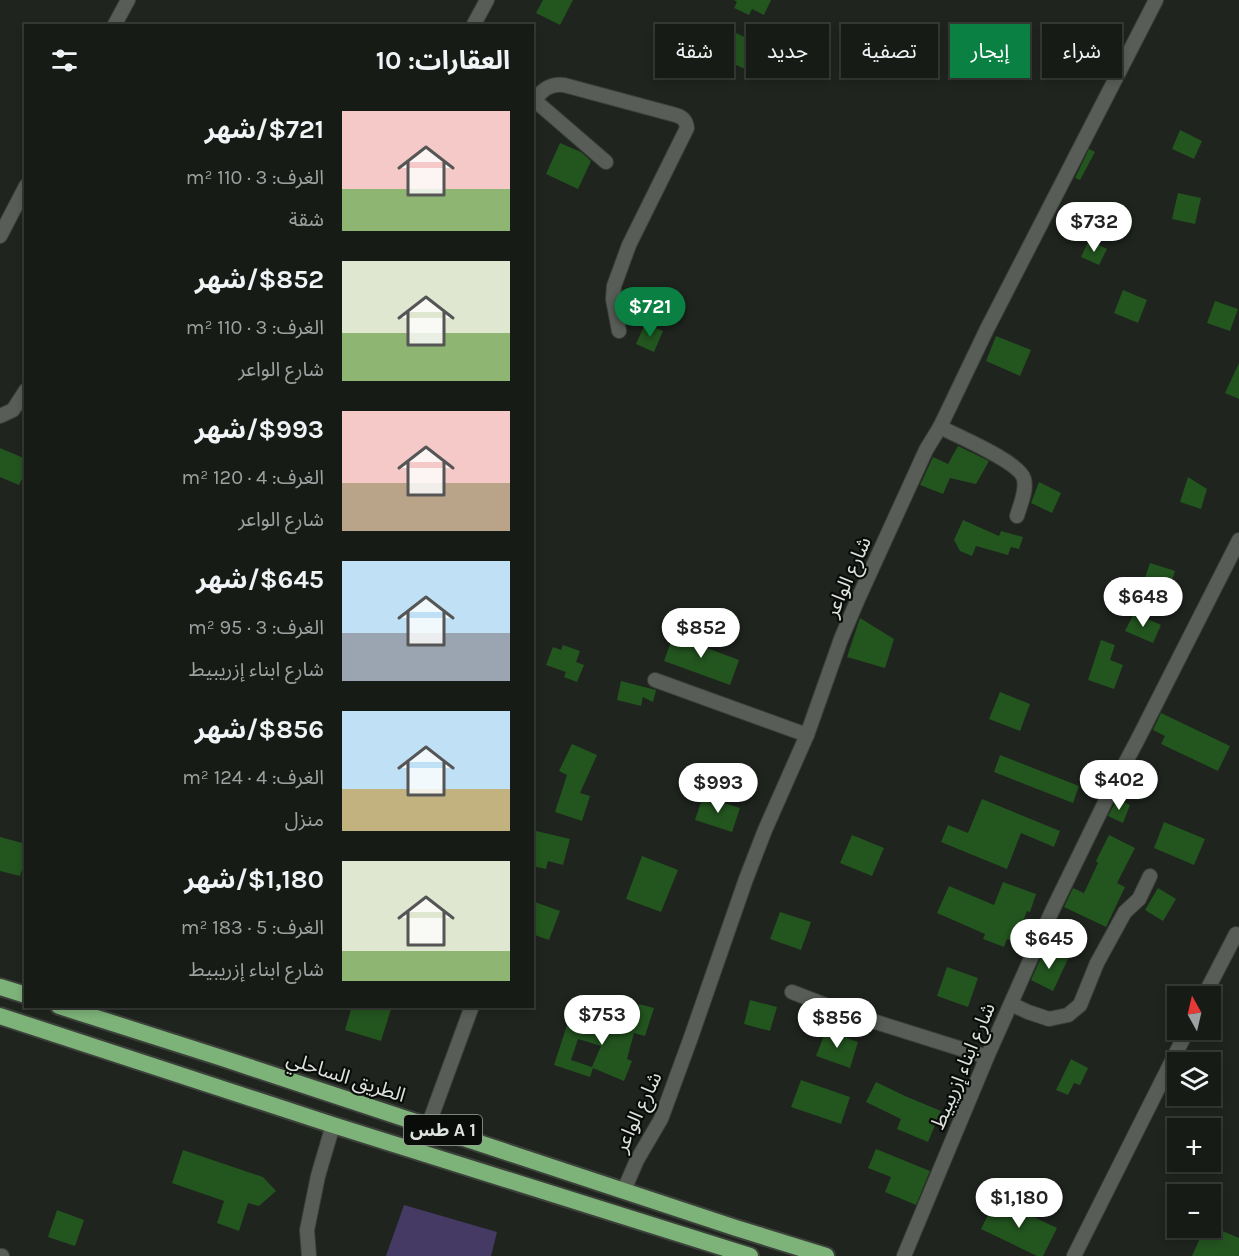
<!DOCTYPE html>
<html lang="ar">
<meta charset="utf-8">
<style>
body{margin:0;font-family:Karla,"Noto Sans Arabic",sans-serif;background:#20241f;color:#f1f3f6;direction:rtl;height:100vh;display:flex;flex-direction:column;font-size:22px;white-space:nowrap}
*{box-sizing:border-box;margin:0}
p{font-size:20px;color:#9ea1a1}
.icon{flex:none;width:33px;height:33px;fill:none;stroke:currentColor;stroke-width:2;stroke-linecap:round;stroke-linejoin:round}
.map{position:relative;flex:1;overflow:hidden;direction:ltr}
.side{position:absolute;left:24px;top:24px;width:510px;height:984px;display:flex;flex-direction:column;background:#171b16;border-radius:0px;box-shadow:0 3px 9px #0003,0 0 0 2px #363935;direction:rtl}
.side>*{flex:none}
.top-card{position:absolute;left:552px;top:24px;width:570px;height:54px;direction:rtl;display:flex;gap:12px}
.needle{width:39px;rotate:352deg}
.buttons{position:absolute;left:1167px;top:986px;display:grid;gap:12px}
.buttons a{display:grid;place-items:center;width:54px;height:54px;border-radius:0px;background:#171b16;box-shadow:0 3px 9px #0003,0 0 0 2px #363935;font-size:30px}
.price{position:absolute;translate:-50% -51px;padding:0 14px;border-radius:21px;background:#fff;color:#222;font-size:20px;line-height:39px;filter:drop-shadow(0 2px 3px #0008)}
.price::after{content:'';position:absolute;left:50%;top:36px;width:18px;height:14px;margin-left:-9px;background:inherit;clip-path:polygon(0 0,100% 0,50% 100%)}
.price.selected{background:#0b8043;color:#fff}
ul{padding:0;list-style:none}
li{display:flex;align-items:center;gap:18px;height:150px;padding:0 24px}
li span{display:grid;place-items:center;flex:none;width:168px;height:120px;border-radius:0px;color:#555}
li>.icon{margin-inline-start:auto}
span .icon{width:72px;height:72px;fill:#fffc;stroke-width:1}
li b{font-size:26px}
h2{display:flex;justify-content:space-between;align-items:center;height:72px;padding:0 24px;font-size:26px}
.pill{padding:0 21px;border-radius:0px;background:#171b16;box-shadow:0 3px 9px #0003,0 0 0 2px #363935;font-size:21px;line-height:54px}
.pill.selected{background:#0b8043;color:#fff}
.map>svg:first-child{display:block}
.green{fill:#453a63}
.building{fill:#23551f;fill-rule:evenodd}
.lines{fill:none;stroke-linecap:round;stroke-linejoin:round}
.minor-casing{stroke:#3c403b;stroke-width:16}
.trunk-casing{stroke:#3c403b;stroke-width:20}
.minor{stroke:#585e57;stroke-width:14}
.trunk{stroke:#7db278;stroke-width:16}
.labels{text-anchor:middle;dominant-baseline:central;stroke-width:4.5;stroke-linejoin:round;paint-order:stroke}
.shield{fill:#0a0c0a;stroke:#9ea29e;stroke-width:1.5}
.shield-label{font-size:18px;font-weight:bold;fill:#dee2de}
.street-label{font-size:20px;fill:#dee2de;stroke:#0a0c0a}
</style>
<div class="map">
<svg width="1239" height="1256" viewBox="0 0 1239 1256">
<rect width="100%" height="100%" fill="#1f241e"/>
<path class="green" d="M404 1205 497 1232 491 1256H386Z"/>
<g class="building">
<path d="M543 0H573L560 25 536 13Z"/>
<path d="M734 0H771L764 15 752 9 749 15 734 8 737 2Z"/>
<path d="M736 33 760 44 747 70 723 59Z"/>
<path d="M1180 130 1202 141 1194 159 1172 149Z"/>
<path d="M560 143 581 152 591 161 578 189 546 174Z"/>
<path d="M1089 149 1095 152 1080 180 1075 178Z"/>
<path d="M1178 193 1201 198 1195 224 1172 219Z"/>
<path d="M1089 240 1107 249 1099 265 1081 257Z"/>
<path d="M1123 290 1147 300 1138 323 1114 313Z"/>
<path d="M1215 301 1238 309 1230 331 1207 323Z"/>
<path d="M645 324 663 331 654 352 636 344Z"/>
<path d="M996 336 1031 350 1020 376 986 361Z"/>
<path d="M1239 363V399L1225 393Z"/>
<path d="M958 446 989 461 976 484 950 478 943 494 920 485 933 457 948 464Z"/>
<path d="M0 448 26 459V471L19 485 0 477Z"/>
<path d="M1188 477 1207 489 1201 509 1180 502Z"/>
<path d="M1039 482 1061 493 1052 513 1031 503Z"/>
<path d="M963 520 999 536 1001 531 1023 537 1019 549 1011 547 1008 555 976 546 972 556 960 551 954 540Z"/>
<path d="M1150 563 1175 571 1170 587 1145 578Z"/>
<path d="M1134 613 1161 625 1153 643 1125 631Z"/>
<path d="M860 618 894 639 885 668 847 657Z"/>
<path d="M674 633 706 643 704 647 739 660 730 685 664 661Z"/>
<path d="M1101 640 1115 645 1110 660 1123 665 1114 689 1088 680Z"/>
<path d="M563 645 580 651 576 662 584 665 577 682 564 677 566 672 546 665 553 647 561 650Z"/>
<path d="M621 681 656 690 653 702 643 697 641 706 617 700Z"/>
<path d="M1000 692 1030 704 1020 731 989 719Z"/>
<path d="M1161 713 1230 746 1218 771 1161 744 1165 736 1153 730Z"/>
<path d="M572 744 597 755 580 793 590 796 582 821 555 812 567 775 559 771Z"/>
<path d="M1000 755 1079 786 1073 803 994 772Z"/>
<path d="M703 796 740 808 732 832 695 820Z"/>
<path d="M982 799 1060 831 1054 847 1021 833 1007 869 941 842 948 825 968 833Z"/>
<path d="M1117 799 1130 805 1123 823 1108 816Z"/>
<path d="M1164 822 1205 839 1194 865 1154 848Z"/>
<path d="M532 830 570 839 563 865 548 861 546 869 532 866Z"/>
<path d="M852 835 884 848 872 876 840 863Z"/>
<path d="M1109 835 1135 848 1117 883 1125 887 1106 927 1064 907 1073 888 1084 893 1098 863 1096 861Z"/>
<path d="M0 837 26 844V856L20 876 0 871Z"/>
<path d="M642 856 678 870 661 912 626 899Z"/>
<path d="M1003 882 1036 894 1030 912 1027 911 1015 942 1007 939 1004 947 983 939 985 934 937 913 949 886 994 905Z"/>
<path d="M1158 888 1176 899 1163 921 1145 910Z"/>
<path d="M532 901 560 911 549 940 532 934Z"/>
<path d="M780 912 811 922 801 950 770 939Z"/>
<path d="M1045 949 1068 959 1053 991 1031 980Z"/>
<path d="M947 967 978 978 968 1007 937 996Z"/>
<path d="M750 1000 777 1007 770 1031 744 1024Z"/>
<path d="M639 1004 654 1008 645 1036 634 1033 627 1059 632 1061 624 1081 593 1068 590 1077 554 1065 569 1019 613 1033 618 1017 634 1022ZM578 1039 601 1046 592 1067 571 1060Z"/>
<path d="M352 1006H392L381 1041 345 1030Z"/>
<path d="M826 1030 858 1042 850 1068 816 1056Z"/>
<path d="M1071 1059 1088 1068 1080 1085 1074 1083 1068 1095 1056 1090Z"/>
<path d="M801 1080 850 1097 841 1124 791 1107Z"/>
<path d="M876 1082 905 1096 941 1111 928 1142 897 1129 901 1119 866 1102Z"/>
<path d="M876 1149 930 1171 916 1205 885 1192 891 1177 868 1168Z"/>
<path d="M183 1150 263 1177 276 1191 259 1206 248 1203 239 1231 217 1223 224 1201 172 1183Z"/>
<path d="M996 1199 1057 1228 1043 1256H1037L981 1229Z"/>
<path d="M57 1210 84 1220 75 1246 48 1237Z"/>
<path d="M1205 1227H1213L1239 1238V1256H1192Z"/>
</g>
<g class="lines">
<g class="minor-casing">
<g id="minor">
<path d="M114 26 128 0"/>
<path d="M473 26 487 0"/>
<path d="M532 101 540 105 554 117 606 162"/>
<path d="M533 101C542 91 549 83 564 85L672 114C680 116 686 118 687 128L629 245 614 286 613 299 619 331"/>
<path d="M0 236 26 186"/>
<path d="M0 416 13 410 26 390"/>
<path d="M940 427C957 436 1020 462 1024 479 1027 491 1020 505 1017 516"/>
<path d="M655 680 807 735"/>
<path d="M792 992 841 1011 987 1057"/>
<path d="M1204 996 1236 934"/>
<path d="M1011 1004 1028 1012 1049 1019 1068 1015 1080 1005 1097 963 1125 912 1139 899 1150 876"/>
<path d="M428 1126 472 1006"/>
<path d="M624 1190 637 1160 661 1119 690 1040 746 879 765 830 807 735 841 639 858 599 926 450 940 427 987 329 1156 0"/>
<path d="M0 1256H2"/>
<path d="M309 1256 307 1230 318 1176 333 1125"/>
<path d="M904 1256 987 1057 1052 911 1111 790 1138 739 1239 540"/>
<path d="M1074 1256 1188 1029"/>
</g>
</g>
<g class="trunk-casing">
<g id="trunk">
<path d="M0 987 26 995"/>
<path d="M59 1006 222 1058 736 1228 826 1256"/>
<path d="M0 1016 333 1125 750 1256"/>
</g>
</g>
<use href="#minor" class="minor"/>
<use href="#trunk" class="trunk"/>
</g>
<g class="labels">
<rect class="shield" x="404" y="1115" width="78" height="30" rx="4.5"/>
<g class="shield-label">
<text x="443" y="1130">طس A 1</text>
</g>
<g class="street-label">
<text transform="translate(848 577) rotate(-66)">شارع الواعر</text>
<text transform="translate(963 1066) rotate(-67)">شارع ابناء إزريبيط</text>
<text transform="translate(346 1077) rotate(18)">الطريق الساحلي</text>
<text transform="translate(638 1112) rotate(-65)">شارع الواعر</text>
</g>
</g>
</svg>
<div class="buttons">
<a><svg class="needle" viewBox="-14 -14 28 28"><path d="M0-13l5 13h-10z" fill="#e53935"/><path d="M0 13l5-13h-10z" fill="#9ea1a1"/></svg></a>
<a><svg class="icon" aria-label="layers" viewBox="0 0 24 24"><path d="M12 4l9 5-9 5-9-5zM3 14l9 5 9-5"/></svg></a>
<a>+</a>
<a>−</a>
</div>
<b class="price" style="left:1094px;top:253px">$732</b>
<b class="price selected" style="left:650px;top:338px">$721</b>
<b class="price" style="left:1143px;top:628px">$648</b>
<b class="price" style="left:701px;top:659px">$852</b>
<b class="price" style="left:1119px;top:811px">$402</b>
<b class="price" style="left:718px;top:814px">$993</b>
<b class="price" style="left:1049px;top:970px">$645</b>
<b class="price" style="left:602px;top:1046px">$753</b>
<b class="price" style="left:837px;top:1049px">$856</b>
<b class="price" style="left:1019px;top:1229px">$1,180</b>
<div class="top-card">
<a class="pill">شراء</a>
<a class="pill selected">إيجار</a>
<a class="pill">تصفية</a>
<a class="pill">جديد</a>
<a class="pill">شقة</a>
</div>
<section class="side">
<h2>العقارات: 10<svg class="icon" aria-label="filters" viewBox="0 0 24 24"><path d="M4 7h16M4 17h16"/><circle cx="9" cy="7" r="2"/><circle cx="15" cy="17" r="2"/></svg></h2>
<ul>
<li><span style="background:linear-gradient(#f6c9c9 65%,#8fb573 0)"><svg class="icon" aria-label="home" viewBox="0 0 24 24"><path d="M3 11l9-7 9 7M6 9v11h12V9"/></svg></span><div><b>$721/شهر</b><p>الغرف: 3 · 110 m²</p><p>شقة</p></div></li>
<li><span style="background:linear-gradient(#dfe7d0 60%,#8fb573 0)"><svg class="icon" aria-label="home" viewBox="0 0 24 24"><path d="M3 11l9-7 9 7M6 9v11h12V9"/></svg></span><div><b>$852/شهر</b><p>الغرف: 3 · 110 m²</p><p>شارع الواعر</p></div></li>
<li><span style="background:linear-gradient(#f6c9c9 60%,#b9a48a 0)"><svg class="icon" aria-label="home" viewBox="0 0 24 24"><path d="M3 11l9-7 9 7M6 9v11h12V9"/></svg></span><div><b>$993/شهر</b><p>الغرف: 4 · 120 m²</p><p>شارع الواعر</p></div></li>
<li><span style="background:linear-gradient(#bfe0f5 60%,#9aa5b1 0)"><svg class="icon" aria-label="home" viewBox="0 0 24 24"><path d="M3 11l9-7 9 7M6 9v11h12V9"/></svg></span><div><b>$645/شهر</b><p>الغرف: 3 · 95 m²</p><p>شارع ابناء إزريبيط</p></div></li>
<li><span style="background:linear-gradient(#bfe0f5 65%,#c2b280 0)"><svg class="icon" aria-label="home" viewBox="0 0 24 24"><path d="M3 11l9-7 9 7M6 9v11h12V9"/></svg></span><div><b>$856/شهر</b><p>الغرف: 4 · 124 m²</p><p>منزل</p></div></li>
<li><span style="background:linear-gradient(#dfe7d0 75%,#8fb573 0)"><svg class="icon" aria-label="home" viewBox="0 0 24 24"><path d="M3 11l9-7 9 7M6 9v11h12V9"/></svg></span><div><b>$1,180/شهر</b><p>الغرف: 5 · 183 m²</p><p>شارع ابناء إزريبيط</p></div></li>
</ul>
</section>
</div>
